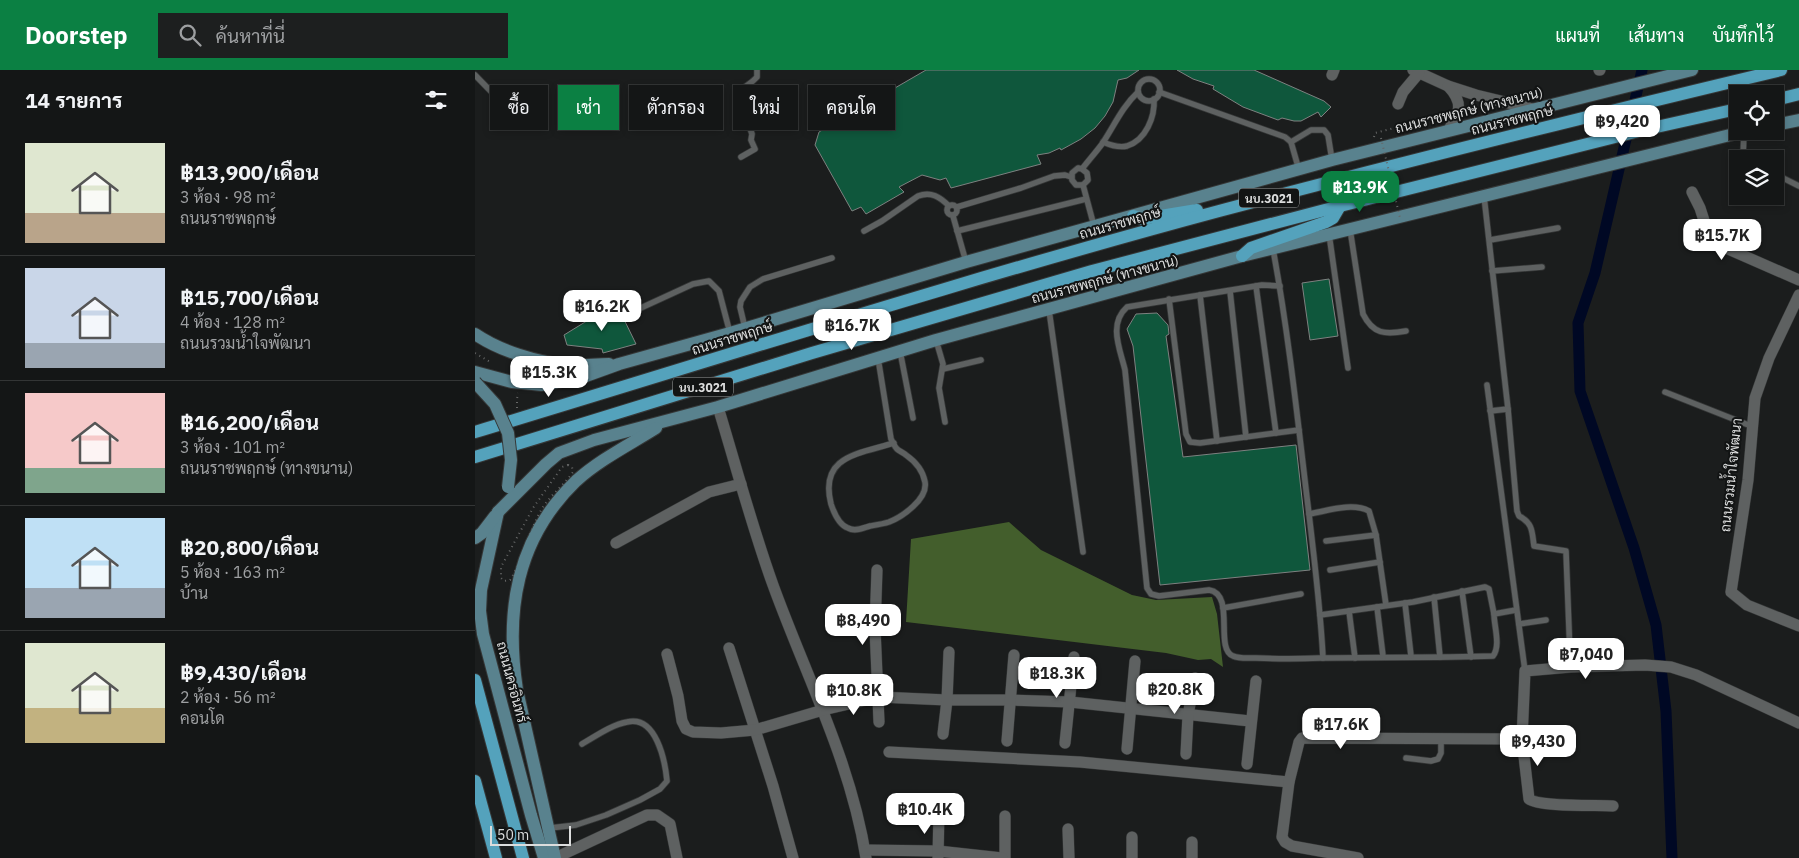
<!DOCTYPE html>
<html lang="th">
<meta charset="utf-8">
<style>
body{margin:0;font-family:"IBM Plex Sans",Sarabun,sans-serif;background:#1d1f1f;color:#f1f3f6;height:100vh;display:flex;flex-direction:column;font-size:19px;white-space:nowrap}
*{box-sizing:border-box;margin:0}
p{font-size:16px;color:#9d9fa1}
.icon{flex:none;width:28px;height:28px;fill:none;stroke:currentColor;stroke-width:2;stroke-linecap:round;stroke-linejoin:round}
.map{position:relative;flex:1;overflow:hidden}
.sheet{display:flex;flex-direction:column;background:#141616;width:475px}
.sheet>*{flex:none}
.banner{position:absolute;left:15px;top:15px;width:475px;height:45px;display:flex;gap:10px}
.fabs{position:absolute;left:1254px;top:15px;display:grid;gap:10px}
.fabs a{display:grid;place-items:center;width:55px;height:55px;border-radius:0px;background:#141616;box-shadow:0 2px 8px #0003,0 0 0 1px #333535;font-size:25px}
.scale{position:absolute;left:15px;bottom:12px;width:81px;box-sizing:border-box;padding-left:5px;border:2px solid #dcdddd;border-top:0;font-size:14px;line-height:18px;white-space:nowrap;color:#dcdddd;-webkit-text-stroke:4px #121414;paint-order:stroke}
.price{position:absolute;translate:-50% -42px;padding:0 11px;border-radius:10px;background:#fff;color:#222;font-size:16px;line-height:32px;filter:drop-shadow(0 1px 2px #0008)}
.price::after{content:'';position:absolute;left:50%;top:30px;width:15px;height:11px;margin-left:-8px;background:inherit;clip-path:polygon(0 0,100% 0,50% 100%)}
.price.selected{background:#0b8043;color:#fff}
ul{padding:0;list-style:none}
li{display:flex;align-items:center;gap:15px;height:125px;padding:0 25px}
li+li{border-top:1px solid #333535}
li span{display:grid;place-items:center;flex:none;width:140px;height:100px;border-radius:0px;color:#555}
li>.icon{margin-inline-start:auto}
span .icon{width:60px;height:60px;fill:#fffc;stroke-width:1}
li b{font-size:21px}
h2{display:flex;justify-content:space-between;align-items:center;height:60px;padding:0 25px;font-size:21px}
.chip{padding:0 18px;border-radius:0px;background:#141616;box-shadow:0 2px 8px #0003,0 0 0 1px #333535;font-size:18px;line-height:45px}
.chip.selected{background:#0b8043;color:#fff}
header{display:flex;align-items:center;gap:30px;box-sizing:border-box;height:70px;padding:0 25px;background:#0b8043;color:#fff}
header strong{font-size:24px}
nav{display:flex;gap:28px;margin-inline-start:auto;font-size:18px}
.search{width:350px;height:45px;background:#1d1f1f;display:flex;align-items:center;gap:12px;box-sizing:border-box;padding:0 18px;border-radius:0px;color:#9d9fa1;font-size:19px}
main{display:flex;flex:1;min-height:0}
.map>svg:first-child{display:block}
.forest{fill:#435e2c}
.lines{fill:none;stroke-linecap:round;stroke-linejoin:round}
.canal{stroke:#000824;stroke-width:11}
.building{fill:#0f573c;stroke:#7e8180}
.service-casing{stroke:#353737;stroke-width:7}
.minor-casing{stroke:#353737;stroke-width:12}
.secondary-casing{stroke:#353737;stroke-width:14}
.primary-casing{stroke:#353737;stroke-width:14}
.path{stroke:#666767;stroke-width:2;stroke-dasharray:1 4;stroke-linecap:butt}
.service{stroke:#5e6161;stroke-width:5.5}
.minor{stroke:#5e6161;stroke-width:11}
.secondary{stroke:#59828e;stroke-width:12}
.primary{stroke:#54a2bc;stroke-width:12}
.secondary-bridge-casing{stroke:#353737;stroke-width:14;stroke-linecap:butt}
.path-bridge{stroke:#666767;stroke-width:2;stroke-dasharray:1 4;stroke-linecap:butt}
.secondary-bridge{stroke:#59828e;stroke-width:12}
.labels{text-anchor:middle;dominant-baseline:central;stroke-width:4;stroke-linejoin:round;paint-order:stroke}
.shield{fill:#121414;stroke:#9fa1a1;stroke-width:1}
.shield-label{font-size:12px;font-weight:bold;fill:#dcdddd}
.street-label{font-size:14px;fill:#dcdddd;stroke:#121414}
</style>
<header>
<strong>Doorstep</strong>
<div class="search"><svg class="icon" aria-label="search" viewBox="0 0 24 24"><circle cx="10" cy="10" r="6"/><path d="M15 15l6 6"/></svg>ค้นหาที่นี่</div>
<nav><a>แผนที่</a><a>เส้นทาง</a><a>บันทึกไว้</a></nav>
</header>
<main>
<section class="sheet">
<h2>14 รายการ<svg class="icon" aria-label="filters" viewBox="0 0 24 24"><path d="M4 7h16M4 17h16"/><circle cx="9" cy="7" r="2"/><circle cx="15" cy="17" r="2"/></svg></h2>
<ul>
<li><span style="background:linear-gradient(#dfe7d0 70%,#b9a48a 0)"><svg class="icon" aria-label="home" viewBox="0 0 24 24"><path d="M3 11l9-7 9 7M6 9v11h12V9"/></svg></span><div><b>฿13,900/เดือน</b><p>3 ห้อง · 98 m²</p><p>ถนนราชพฤกษ์</p></div></li>
<li><span style="background:linear-gradient(#c9d6e8 75%,#9aa5b1 0)"><svg class="icon" aria-label="home" viewBox="0 0 24 24"><path d="M3 11l9-7 9 7M6 9v11h12V9"/></svg></span><div><b>฿15,700/เดือน</b><p>4 ห้อง · 128 m²</p><p>ถนนรวมน้ำใจพัฒนา</p></div></li>
<li><span style="background:linear-gradient(#f6c9c9 75%,#7fa58c 0)"><svg class="icon" aria-label="home" viewBox="0 0 24 24"><path d="M3 11l9-7 9 7M6 9v11h12V9"/></svg></span><div><b>฿16,200/เดือน</b><p>3 ห้อง · 101 m²</p><p>ถนนราชพฤกษ์ (ทางขนาน)</p></div></li>
<li><span style="background:linear-gradient(#bfe0f5 70%,#9aa5b1 0)"><svg class="icon" aria-label="home" viewBox="0 0 24 24"><path d="M3 11l9-7 9 7M6 9v11h12V9"/></svg></span><div><b>฿20,800/เดือน</b><p>5 ห้อง · 163 m²</p><p>บ้าน</p></div></li>
<li><span style="background:linear-gradient(#dfe7d0 65%,#c2b280 0)"><svg class="icon" aria-label="home" viewBox="0 0 24 24"><path d="M3 11l9-7 9 7M6 9v11h12V9"/></svg></span><div><b>฿9,430/เดือน</b><p>2 ห้อง · 56 m²</p><p>คอนโด</p></div></li>
</ul>
</section>
<div class="map">
<svg width="1324" height="788" viewBox="0 0 1324 788">
<rect width="100%" height="100%" fill="#1b1d1d"/>
<path class="forest" d="M534 452 566 480 657 525 681 530 737 527 742 544 748 597 736 589 723 590 691 583 431 552 436 469Z"/>
<g class="lines">
<path class="canal" d="M1167 0 1120 203 1103 253 1105 321 1159 478 1181 555 1191 641 1197 788"/>
</g>
<g class="building">
<path d="M451 0H664L652 8 643 10 638 32 630 46 620 58 606 69 586 80 585 78 574 83 562 85 566 94 476 118 471 108 465 110 447 105 424 117 429 122 391 144 386 137 377 141 340 75 344 62Z"/>
<path d="M702 0H779L849 31 856 37 846 47 843 42 826 51H819L807 48 803 50 768 37 738 19 739 16 718 9Z"/>
<path d="M854 209 863 266 835 270 827 213Z"/>
<path d="M141 233 161 274 128 283 127 279 92 275 89 265Z"/>
<path d="M682 243 693 255 694 264 691 266 708 387 821 375 835 500 685 515 658 276 652 259 661 244Z"/>
</g>
<g class="lines">
<g class="service-casing">
<g id="service">
<path d="M0 5 36 42"/>
<circle cx="674" cy="20" r="11"/>
<path d="M684 22 810 67 816 72 824 100"/>
<path d="M1269 62 1268 87 1270 89"/>
<path d="M628 72C635 75 644 78 652 76 671 70 680 47 679 29"/>
<path d="M816 72 836 60H849L853 65 857 90"/>
<path d="M266 87 280 79 276 70 277 64 263 24C266 18 276 14 282 7V0"/>
<path d="M607 99 612 103 613 110 608 115H601L597 110V103L603 98 607 99C614 90 621 82 627 74 639 56 647 37 663 22"/>
<path d="M1300 104 1324 116"/>
<path d="M608 115 619 156"/>
<path d="M1009 126 1033 339 1042 441 1044 446C1058 453 1057 462 1059 476L1091 481 1095 585"/>
<circle cx="477" cy="140" r="5"/>
<path d="M482 137 546 118 579 106 590 105 596 107"/>
<path d="M478 146 491 192"/>
<path d="M875 159 888 244C898 264 910 265 931 261"/>
<path d="M389 161 407 151 443 126C456 121 465 127 474 136"/>
<path d="M482 161 611 129"/>
<path d="M854 164 873 298"/>
<path d="M1015 170 1083 158"/>
<path d="M798 179C812 255 821 334 830 411 837 470 845 529 848 588"/>
<path d="M1017 201 1067 197"/>
<path d="M781 216 801 363"/>
<path d="M805 216 787 215 652 237C633 254 645 279 650 300L672 518 676 524 684 526 734 520C761 524 739 579 758 586 764 589 774 588 781 588 803 589 824 589 846 588 903 587 961 588 1018 586 1026 576 1019 556 1019 544L1041 540"/>
<path d="M755 221 771 367"/>
<path d="M725 225 742 371"/>
<path d="M694 229 711 364 715 372 725 373 824 360"/>
<path d="M574 240 608 482"/>
<path d="M157 242 218 214 234 211 244 221 255 263"/>
<path d="M270 258 265 237 266 231 275 217 288 209 357 188"/>
<path d="M461 270 468 294 464 318 470 352"/>
<path d="M425 281 438 348"/>
<path d="M403 288 416 369C418 372 419 376 422 379 424 381 429 383 431 385 441 392 448 401 450 412 453 429 427 447 414 452 408 454 401 455 395 456 388 458 380 462 373 458 364 455 359 443 356 434 344 386 383 384 419 373"/>
<path d="M468 299 506 290"/>
<path d="M1012 315 1050 601"/>
<path d="M1190 322 1276 356"/>
<path d="M1015 341 1033 339"/>
<path d="M834 444C852 441 877 432 894 441L901 465 911 535"/>
<path d="M851 471 901 465"/>
<path d="M855 500 905 492"/>
<path d="M987 521 996 587"/>
<path d="M959 527 965 587"/>
<path d="M930 533 936 586"/>
<path d="M902 537 908 586"/>
<path d="M748 538 826 524"/>
<path d="M874 541 880 588"/>
<path d="M845 545 938 532 1010 517 1014 519 1019 544"/>
<path d="M1044 554 1071 550"/>
<path d="M931 688 956 691 963 689 966 683V668"/>
<path d="M75 758 101 755 131 745 165 730 185 719 192 711C190 690 181 645 152 652 136 655 121 666 107 674"/>
</g>
</g>
<g class="minor-casing">
<g id="minor">
<path d="M938 0 973 16 1001 25 1058 39"/>
<path d="M1124 0H1125"/>
<path d="M857 5 859 0"/>
<path d="M923 34 928 22 944 3"/>
<path d="M973 61C984 43 990 34 973 16"/>
<path d="M1217 122 1225 138 1233 163 1244 175 1324 210"/>
<path d="M1324 225 1294 288 1280 328 1273 410 1256 522 1272 535 1324 556"/>
<path d="M243 337C261 396 277 457 298 515 331 606 376 692 391 788"/>
<path d="M141 473 234 422 266 414"/>
<path d="M402 500 400 558 404 652"/>
<path d="M254 578 298 716 318 788"/>
<path d="M192 584 203 626 207 651 211 659 218 662 246 663 280 660 348 640 404 627 472 630H536L595 632 775 651"/>
<path d="M468 664 472 630 474 582"/>
<path d="M532 671 539 585"/>
<path d="M590 673 599 587"/>
<path d="M652 679 660 591"/>
<path d="M414 682 605 692 814 712"/>
<path d="M711 684 713 645 720 608"/>
<path d="M772 694 781 611"/>
<path d="M1138 736C1122 735 1064 737 1054 729L1047 669 1050 601 1096 597 1170 595 1196 597 1221 605 1324 653"/>
<path d="M530 746V788"/>
<path d="M593 759 594 788"/>
<path d="M390 780 463 781 527 788"/>
<path d="M463 787 464 741"/>
<path d="M80 788 172 745H182L195 754 202 788"/>
<path d="M657 788V767"/>
<path d="M717 788V772"/>
<path d="M883 788 817 776 810 772 807 767 814 712 824 672 827 668 1047 669"/>
</g>
</g>
<g class="secondary-casing">
<g id="secondary">
<path d="M1300 55 1324 50"/>
<path d="M0 264C25 281 61 292 91 295 105 296 120 294 134 294"/>
<path d="M0 302 37 312 67 315 108 307 144 294 255 263 491 192 857 90 1217 0"/>
<path d="M23 442 71 394 84 383 119 370 243 337 461 270 767 186 1271 61"/>
<path d="M23 442 6 520 5 541 8 564 56 745 69 788"/>
<path d="M0 468 7 463 20 446"/>
<path d="M80 788 42 620C30 541 41 469 101 411 124 390 154 375 181 358"/>
</g>
</g>
<g class="primary-casing">
<g id="primary">
<path d="M1300 30 1324 24"/>
<path d="M658 146 667 149 722 140"/>
<path d="M767 186 776 178 851 152 858 148 865 136"/>
<path d="M0 362C248 287 494 208 744 141 931 91 1118 45 1306 0"/>
<path d="M0 387 337 283 617 201 865 136 1168 60 1262 39"/>
<path d="M0 610 48 788"/>
<path d="M0 711 21 788"/>
</g>
</g>
<g class="path">
<path d="M899 67 900 63 931 55 932 59"/>
<path d="M0 283 17 293"/>
<path d="M42 338V329L43 323"/>
<path d="M93 395 97 397 98 402C88 416 73 427 65 442 53 464 48 490 35 510L29 511 26 508V497L58 438 87 397Z"/>
</g>
<use href="#service" class="service"/>
<use href="#minor" class="minor"/>
<use href="#secondary" class="secondary"/>
<use href="#primary" class="primary"/>
<g class="secondary-bridge-casing">
<path id="secondary-bridge" d="M0 312 20 334 33 363 36 390 33 417"/>
</g>
<path class="path-bridge" d="M906 68 925 148"/>
<use href="#secondary-bridge" class="secondary-bridge"/>
</g>
<g class="labels">
<g class="shield">
<rect x="764" y="118.5" width="60" height="19" rx="4"/>
<rect x="198" y="307.5" width="60" height="19" rx="4"/>
</g>
<g class="shield-label">
<text x="794" y="128">นบ.3021</text>
<text x="228" y="317">นบ.3021</text>
</g>
<g class="street-label">
<text transform="translate(994 40) rotate(-14)">ถนนราชพฤกษ์ (ทางขนาน)</text>
<text transform="translate(1037 50) rotate(-14)">ถนนราชพฤกษ์</text>
<text transform="translate(645 153) rotate(-16)">ถนนราชพฤกษ์</text>
<text transform="translate(630 209) rotate(-15)">ถนนราชพฤกษ์ (ทางขนาน)</text>
<text transform="translate(257 268) rotate(-17)">ถนนราชพฤกษ์</text>
<text transform="translate(1256 405) rotate(-84)">ถนนรวมน้ำใจพัฒนา</text>
<text transform="translate(37 612) rotate(75)">ถนนนครอินทร์</text>
</g>
</g>
</svg>
<div class="fabs">
<a><svg class="icon" aria-label="locate" viewBox="0 0 24 24"><circle cx="12" cy="12" r="6"/><path d="M12 2v4M12 18v4M2 12h4M18 12h4"/></svg></a>
<a><svg class="icon" aria-label="layers" viewBox="0 0 24 24"><path d="M12 4l9 5-9 5-9-5zM3 14l9 5 9-5"/></svg></a>
</div>
<div class="scale">50 m</div>
<b class="price" style="left:1147px;top:77px">฿9,420</b>
<b class="price selected" style="left:885px;top:143px">฿13.9K</b>
<b class="price" style="left:1247px;top:191px">฿15.7K</b>
<b class="price" style="left:127px;top:262px">฿16.2K</b>
<b class="price" style="left:377px;top:281px">฿16.7K</b>
<b class="price" style="left:74px;top:328px">฿15.3K</b>
<b class="price" style="left:388px;top:576px">฿8,490</b>
<b class="price" style="left:1111px;top:610px">฿7,040</b>
<b class="price" style="left:582px;top:629px">฿18.3K</b>
<b class="price" style="left:700px;top:645px">฿20.8K</b>
<b class="price" style="left:379px;top:646px">฿10.8K</b>
<b class="price" style="left:866px;top:680px">฿17.6K</b>
<b class="price" style="left:1063px;top:697px">฿9,430</b>
<b class="price" style="left:450px;top:765px">฿10.4K</b>
<div class="banner">
<a class="chip">ซื้อ</a>
<a class="chip selected">เช่า</a>
<a class="chip">ตัวกรอง</a>
<a class="chip">ใหม่</a>
<a class="chip">คอนโด</a>
</div>
</div>
</main>
